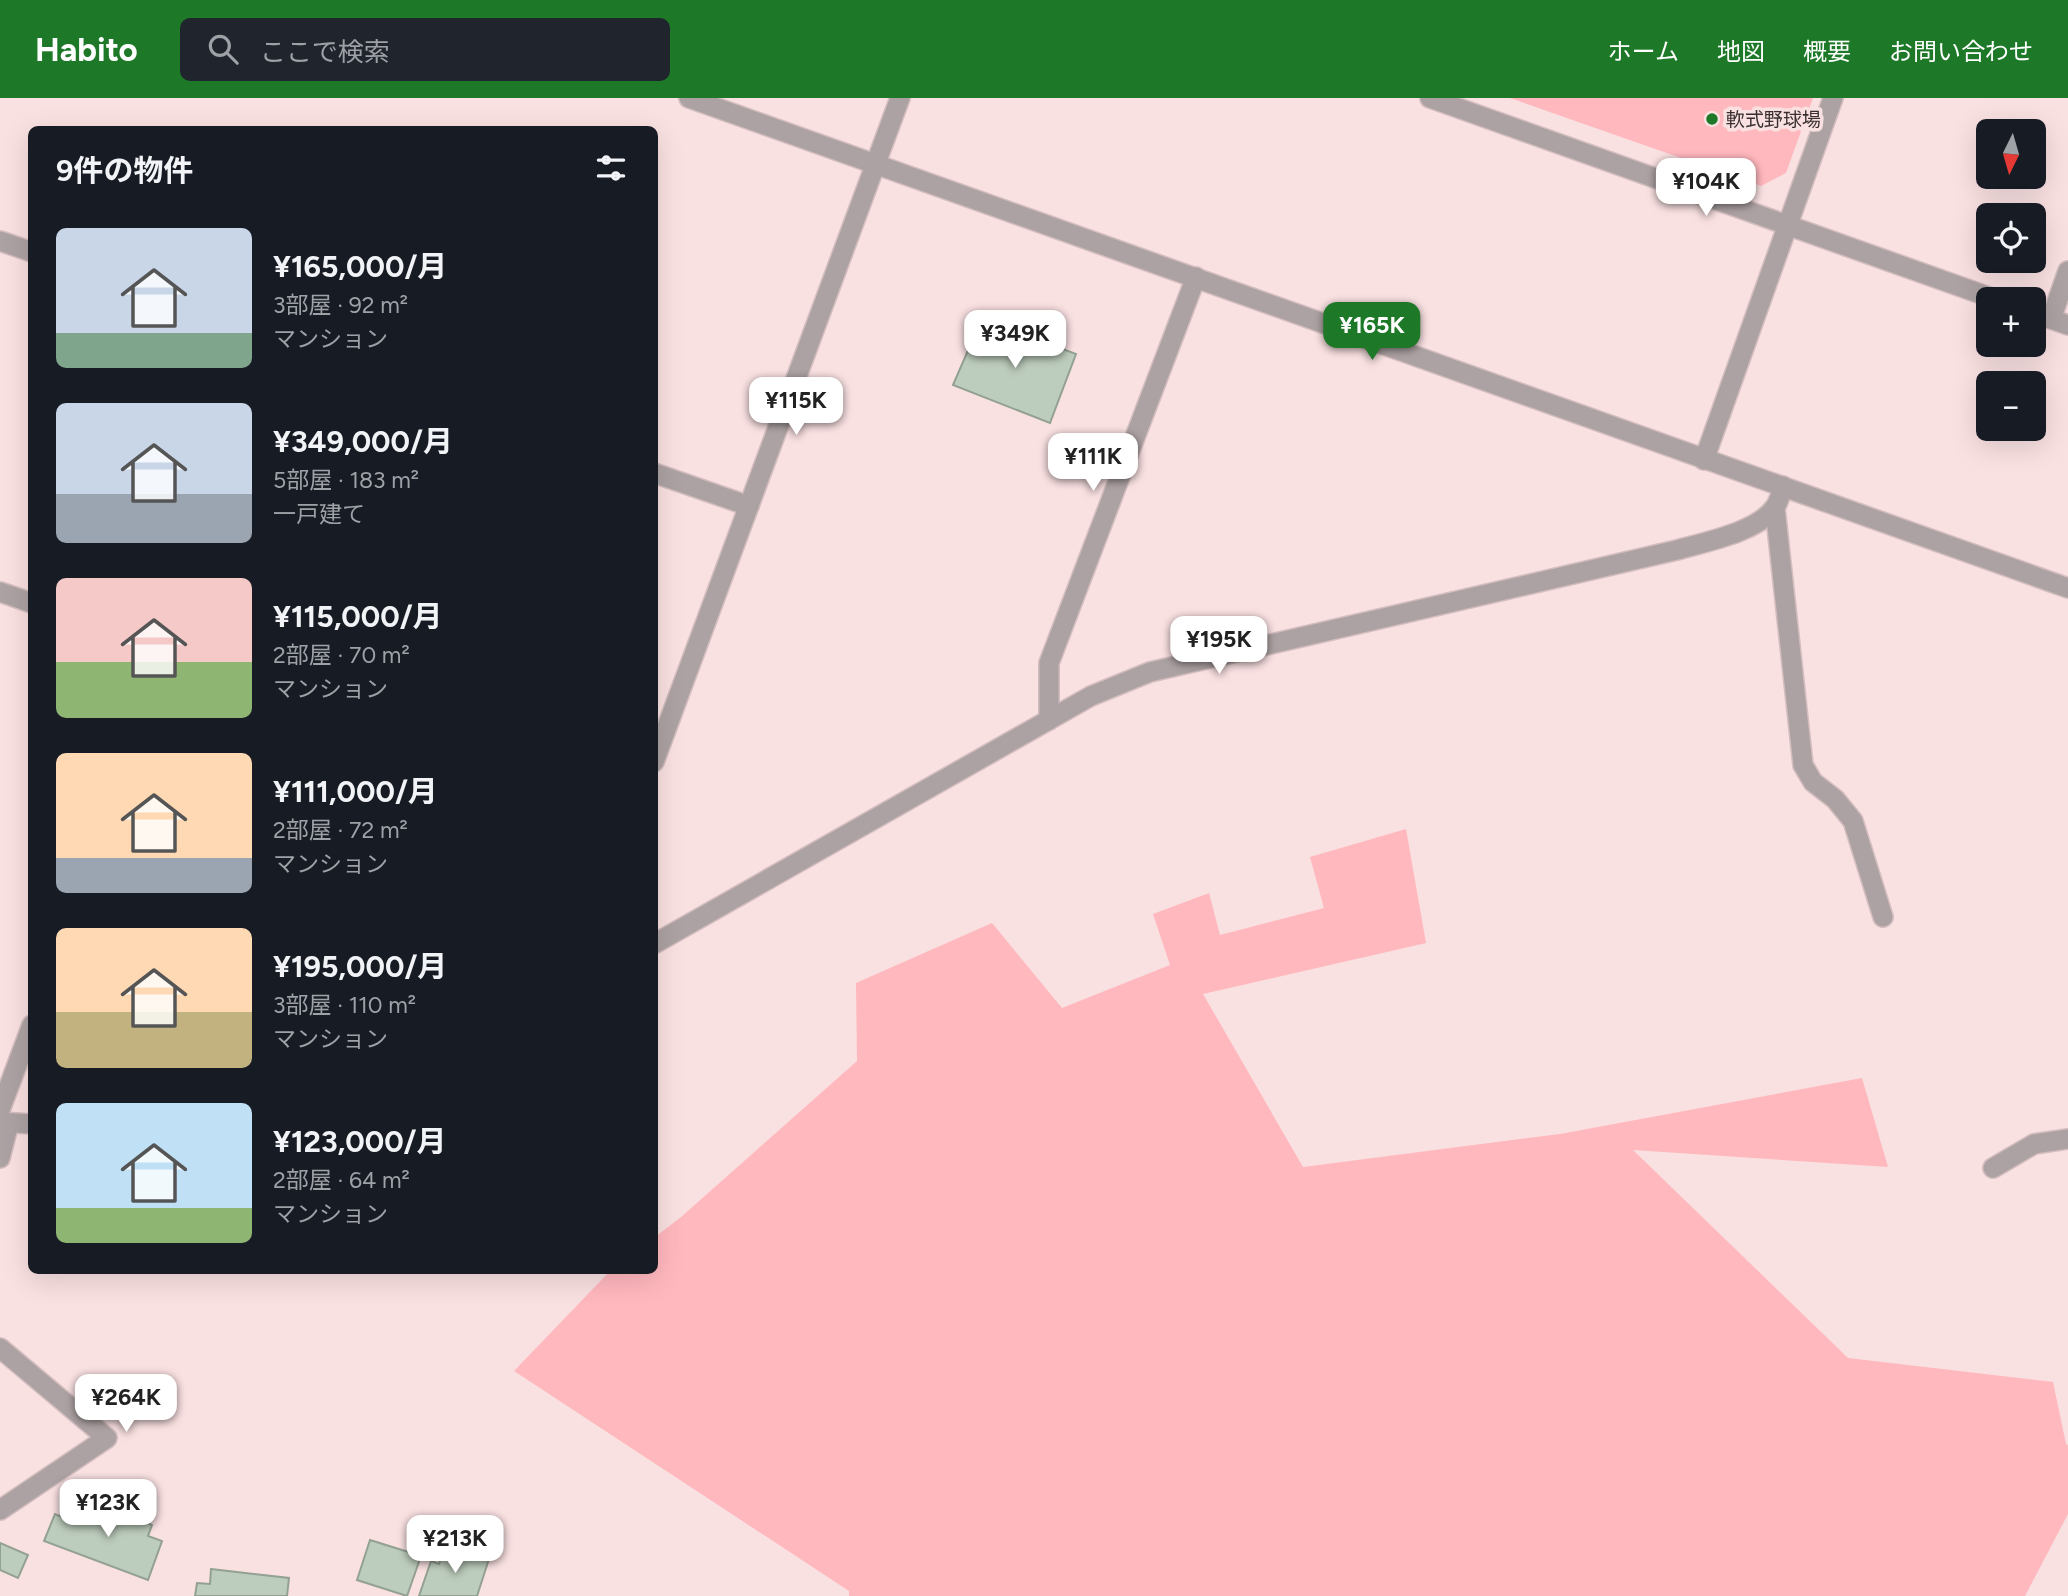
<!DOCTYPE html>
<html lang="ja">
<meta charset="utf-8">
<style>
body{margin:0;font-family:Figtree,"Noto Sans JP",sans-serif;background:#20242c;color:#f1f3f6;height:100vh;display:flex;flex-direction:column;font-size:26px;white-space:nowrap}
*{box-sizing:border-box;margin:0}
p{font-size:23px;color:#9ea1a6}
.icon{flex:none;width:38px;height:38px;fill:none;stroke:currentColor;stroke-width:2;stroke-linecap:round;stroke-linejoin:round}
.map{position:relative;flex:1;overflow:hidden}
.side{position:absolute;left:28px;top:28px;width:630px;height:1148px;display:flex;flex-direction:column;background:#171b24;border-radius:10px;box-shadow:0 7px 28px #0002}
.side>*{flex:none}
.needle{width:46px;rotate:185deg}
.controls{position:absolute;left:1976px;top:21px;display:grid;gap:14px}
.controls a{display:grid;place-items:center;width:70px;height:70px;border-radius:10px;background:#171b24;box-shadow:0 7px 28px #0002;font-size:35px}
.price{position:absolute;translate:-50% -60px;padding:0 16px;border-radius:14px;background:#fff;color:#222;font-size:23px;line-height:46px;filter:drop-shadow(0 2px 4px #0008)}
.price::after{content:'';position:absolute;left:50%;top:42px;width:21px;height:16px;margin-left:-10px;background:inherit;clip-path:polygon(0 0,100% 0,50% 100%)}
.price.on{background:#1d7928;color:#fff}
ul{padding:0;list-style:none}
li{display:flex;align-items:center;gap:21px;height:175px;padding:0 28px}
li span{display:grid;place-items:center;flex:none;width:196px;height:140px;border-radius:10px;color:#555}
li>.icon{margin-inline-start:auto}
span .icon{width:84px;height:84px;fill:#fffc;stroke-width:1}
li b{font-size:30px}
h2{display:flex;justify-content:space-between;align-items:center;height:84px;padding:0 28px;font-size:30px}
header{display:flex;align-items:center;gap:42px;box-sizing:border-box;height:98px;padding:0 35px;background:#1d7928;color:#fff}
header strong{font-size:33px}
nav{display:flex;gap:38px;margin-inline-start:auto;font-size:24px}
.search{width:490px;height:63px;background:#20242c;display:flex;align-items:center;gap:18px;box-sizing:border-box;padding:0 24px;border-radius:10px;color:#9ea1a6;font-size:26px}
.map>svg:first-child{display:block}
.green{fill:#ffb8be}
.building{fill:#bdcdbd;stroke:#93a192;stroke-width:2}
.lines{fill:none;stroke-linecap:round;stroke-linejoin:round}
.service-casing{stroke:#d3bdbe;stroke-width:22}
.minor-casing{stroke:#d3bdbe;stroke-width:22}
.tertiary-casing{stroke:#d3bdbe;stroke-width:22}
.service{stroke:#ada2a3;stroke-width:19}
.minor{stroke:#ada2a3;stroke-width:19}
.tertiary{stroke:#ada2a3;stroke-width:19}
.poi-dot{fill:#1d7928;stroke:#f9e0e1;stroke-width:2.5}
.labels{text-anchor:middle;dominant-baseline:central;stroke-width:7;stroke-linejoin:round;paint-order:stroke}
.poi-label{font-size:19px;fill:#392f30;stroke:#f9e0e1;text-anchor:start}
</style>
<header>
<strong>Habito</strong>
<div class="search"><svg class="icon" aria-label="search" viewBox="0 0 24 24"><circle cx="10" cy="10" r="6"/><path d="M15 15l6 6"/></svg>ここで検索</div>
<nav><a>ホーム</a><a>地図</a><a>概要</a><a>お問い合わせ</a></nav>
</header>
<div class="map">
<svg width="2068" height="1498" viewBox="0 0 2068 1498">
<rect width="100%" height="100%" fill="#f9e0e1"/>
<g class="green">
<path d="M1510 0H1813L1786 75 1761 88Z"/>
<path d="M1406 731 1426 845 1203 896 1303 1069 1560 1036 1862 980 1888 1069 1633 1052 1848 1260 2053 1284 2066 1346 2068 1347V1416L2025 1498H849V1493L514 1273 610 1173 654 1172 655 1139 681 1119 857 963 856 885 992 825 1062 910 1170 867 1153 816 1209 795 1220 837 1324 810 1310 759Z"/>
</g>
<g class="building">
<path d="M982 220 1076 256 1050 325 953 287Z"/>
<path d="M96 1405 152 1427 148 1438 162 1443 148 1482 44 1443 55 1416 71 1423 76 1410 92 1417Z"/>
<path d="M370 1442 421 1458 407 1498 357 1482Z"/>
<path d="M0 1445 28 1457 18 1480 0 1472Z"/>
<path d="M445 1447 489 1461 477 1498H419L431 1463 439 1466Z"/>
<path d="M211 1471 289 1480 287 1498H195L197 1485 210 1486Z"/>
</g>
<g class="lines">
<g class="service-casing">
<path id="service" d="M1775 410 1803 667 1813 684 1835 701 1853 723 1883 819"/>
</g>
<g class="minor-casing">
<g id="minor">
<path d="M1430 0 1995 201"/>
<path d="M0 143 32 154"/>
<path d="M2034 215 2068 227"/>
<path d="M2051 221 2068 173"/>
<path d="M1704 362 1833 0"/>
<path d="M654 375 749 408"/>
<path d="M0 494 32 505"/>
<path d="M1049 622V565L1196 179"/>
<path d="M654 664 900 0"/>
<path d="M654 846 1091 598 1150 574 1677 452C1705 444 1758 434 1775 409 1779 404 1781 395 1783 388"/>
<path d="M0 1012 32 927"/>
<path d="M0 1024 32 1026"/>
<path d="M0 1060 9 1025"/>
<path d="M1993 1070 2034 1046 2068 1041"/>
<path d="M0 1250 107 1340 0 1412"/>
</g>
</g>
<g class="tertiary-casing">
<path id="tertiary" d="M689 0 2068 490"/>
</g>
<use href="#service" class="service"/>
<use href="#minor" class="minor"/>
<use href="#tertiary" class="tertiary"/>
</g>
<circle class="poi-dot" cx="1712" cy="21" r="7"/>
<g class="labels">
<g class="poi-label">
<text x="1726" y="21">軟式野球場</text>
</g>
</g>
</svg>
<div class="controls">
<a><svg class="needle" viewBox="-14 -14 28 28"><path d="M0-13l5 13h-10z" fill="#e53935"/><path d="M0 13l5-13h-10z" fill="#9ea1a6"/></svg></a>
<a><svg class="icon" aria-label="locate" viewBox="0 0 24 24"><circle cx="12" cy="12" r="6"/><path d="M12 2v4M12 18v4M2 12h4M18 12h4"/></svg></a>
<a>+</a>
<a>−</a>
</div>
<b class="price" style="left:1706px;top:120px">¥104K</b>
<b class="price on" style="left:1372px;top:264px">¥165K</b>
<b class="price" style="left:1015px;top:272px">¥349K</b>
<b class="price" style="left:796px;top:339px">¥115K</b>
<b class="price" style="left:1093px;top:395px">¥111K</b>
<b class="price" style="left:1219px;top:578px">¥195K</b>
<b class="price" style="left:126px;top:1336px">¥264K</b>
<b class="price" style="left:108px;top:1441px">¥123K</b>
<b class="price" style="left:455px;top:1477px">¥213K</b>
<section class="side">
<h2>9件の物件<svg class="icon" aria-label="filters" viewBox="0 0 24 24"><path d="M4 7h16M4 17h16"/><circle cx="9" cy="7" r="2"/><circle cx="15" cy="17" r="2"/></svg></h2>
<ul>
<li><span style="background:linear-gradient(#c9d6e8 75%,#7fa58c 0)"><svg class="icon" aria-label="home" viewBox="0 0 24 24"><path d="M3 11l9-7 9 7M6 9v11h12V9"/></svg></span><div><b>¥165,000/月</b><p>3部屋 · 92 m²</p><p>マンション</p></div></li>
<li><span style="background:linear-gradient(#c9d6e8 65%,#9aa5b1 0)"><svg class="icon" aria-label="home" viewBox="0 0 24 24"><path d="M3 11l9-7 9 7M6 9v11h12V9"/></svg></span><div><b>¥349,000/月</b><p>5部屋 · 183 m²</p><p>一戸建て</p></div></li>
<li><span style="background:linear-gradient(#f6c9c9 60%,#8fb573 0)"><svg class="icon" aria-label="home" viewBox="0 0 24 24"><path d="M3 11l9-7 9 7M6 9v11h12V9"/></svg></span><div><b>¥115,000/月</b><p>2部屋 · 70 m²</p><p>マンション</p></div></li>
<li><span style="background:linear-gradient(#ffd9b3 75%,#9aa5b1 0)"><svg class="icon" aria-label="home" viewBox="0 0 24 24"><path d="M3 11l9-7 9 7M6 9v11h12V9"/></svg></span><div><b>¥111,000/月</b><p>2部屋 · 72 m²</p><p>マンション</p></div></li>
<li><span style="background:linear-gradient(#ffd9b3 60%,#c2b280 0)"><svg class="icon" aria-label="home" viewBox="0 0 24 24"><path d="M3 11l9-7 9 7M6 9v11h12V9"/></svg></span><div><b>¥195,000/月</b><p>3部屋 · 110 m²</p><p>マンション</p></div></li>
<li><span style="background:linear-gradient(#bfe0f5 75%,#8fb573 0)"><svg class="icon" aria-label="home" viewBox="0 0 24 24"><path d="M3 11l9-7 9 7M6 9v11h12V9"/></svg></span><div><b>¥123,000/月</b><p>2部屋 · 64 m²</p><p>マンション</p></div></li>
</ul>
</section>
</div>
